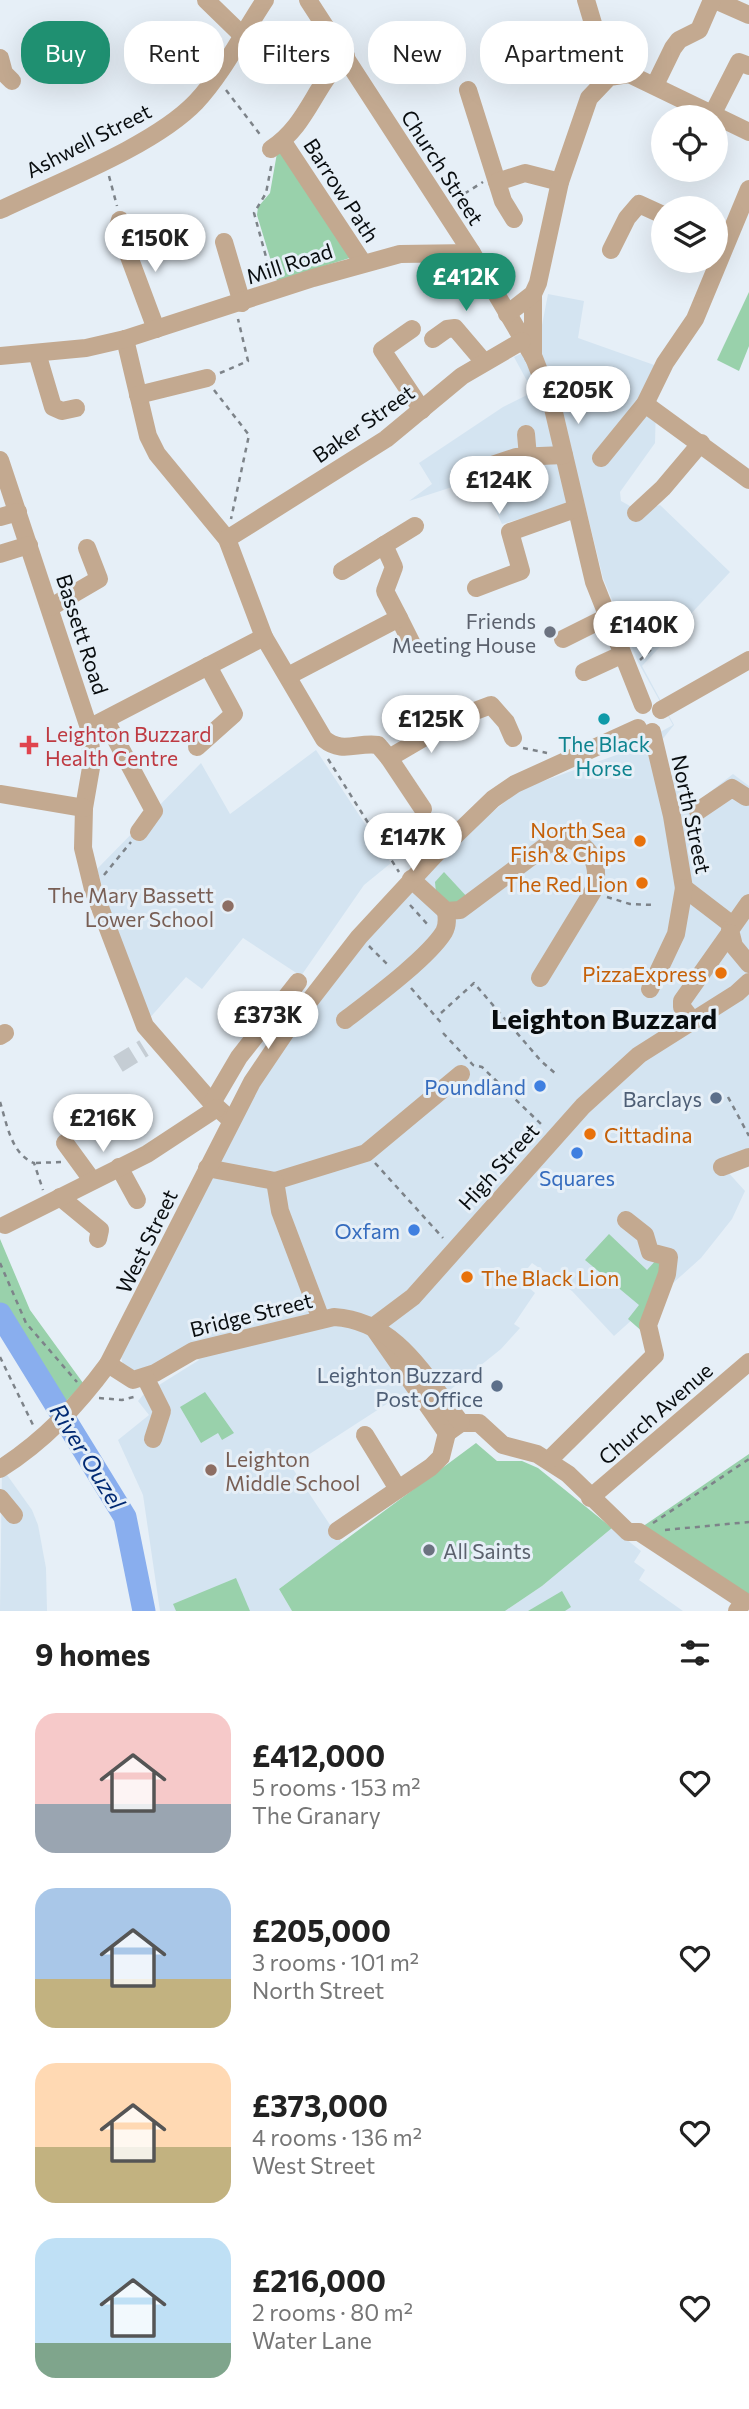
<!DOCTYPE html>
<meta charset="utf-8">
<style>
body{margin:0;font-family:Commissioner,sans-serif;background:#f2f2f2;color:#222;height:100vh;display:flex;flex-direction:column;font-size:26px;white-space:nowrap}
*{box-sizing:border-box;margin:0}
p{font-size:23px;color:#767676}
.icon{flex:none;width:38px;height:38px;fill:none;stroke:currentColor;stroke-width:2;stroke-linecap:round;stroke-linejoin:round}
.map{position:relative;height:1611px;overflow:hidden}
.sheet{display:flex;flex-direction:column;background:#fff;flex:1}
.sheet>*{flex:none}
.guide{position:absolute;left:21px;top:21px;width:707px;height:63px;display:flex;gap:14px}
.controls{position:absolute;left:651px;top:105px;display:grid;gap:14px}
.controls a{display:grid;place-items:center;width:77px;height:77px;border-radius:50%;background:#fff;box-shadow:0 7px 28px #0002;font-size:35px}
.price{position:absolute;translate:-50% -60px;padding:0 16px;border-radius:24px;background:#fff;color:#222;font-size:23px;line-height:46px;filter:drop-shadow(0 2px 4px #0008)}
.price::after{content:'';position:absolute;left:50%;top:42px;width:21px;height:16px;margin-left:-10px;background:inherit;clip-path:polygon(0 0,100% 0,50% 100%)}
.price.current{background:#1f9071;color:#fff}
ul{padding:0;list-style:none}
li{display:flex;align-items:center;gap:21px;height:175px;padding:0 35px}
li span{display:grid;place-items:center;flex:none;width:196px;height:140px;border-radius:21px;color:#555}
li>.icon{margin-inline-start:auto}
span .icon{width:84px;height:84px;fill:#fffc;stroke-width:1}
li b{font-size:30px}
h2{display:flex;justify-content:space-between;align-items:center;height:84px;padding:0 35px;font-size:30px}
.tag{padding:0 24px;border-radius:28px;background:#fff;box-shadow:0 7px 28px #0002;font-size:24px;line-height:63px}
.tag.current{background:#1f9071;color:#fff}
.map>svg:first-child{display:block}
.built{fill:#d4e4f1}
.green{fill:#99d1ab}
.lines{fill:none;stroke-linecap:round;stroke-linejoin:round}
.river{stroke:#89aeee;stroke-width:23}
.minor-tunnel{stroke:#c5cdd4;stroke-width:18;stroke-dasharray:18 9;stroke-linecap:butt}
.path{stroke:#7d8389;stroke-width:2.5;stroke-dasharray:5 5;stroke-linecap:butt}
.minor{stroke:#c3a990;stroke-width:18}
.worship-dot{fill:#6b7280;stroke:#e6eff7;stroke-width:2.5}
.culture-dot{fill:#0f9aa8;stroke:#e6eff7;stroke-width:2.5}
.health-dot{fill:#e0444e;stroke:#e6eff7;stroke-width:2.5}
.food-dot{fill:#e8710a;stroke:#e6eff7;stroke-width:2.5}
.education-dot{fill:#8d6e63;stroke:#e6eff7;stroke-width:2.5}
.shop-dot{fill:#3f7fe0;stroke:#e6eff7;stroke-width:2.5}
.service-dot{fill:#5c6f8a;stroke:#e6eff7;stroke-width:2.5}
.labels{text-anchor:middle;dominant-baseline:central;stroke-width:6;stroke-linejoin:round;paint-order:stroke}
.street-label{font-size:21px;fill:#090d0f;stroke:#e6eff7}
.worship-label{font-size:21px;fill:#5b616d;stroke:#e6eff7;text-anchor:end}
.health-label{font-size:21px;fill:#be3a42;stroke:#e6eff7;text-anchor:start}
.culture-label{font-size:21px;fill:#0d838f;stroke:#e6eff7}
.food-label{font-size:21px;fill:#c56008;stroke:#e6eff7;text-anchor:end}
.education-label{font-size:21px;fill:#785e54;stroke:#e6eff7;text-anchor:end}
.shop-label{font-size:21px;fill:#366cbe;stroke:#e6eff7;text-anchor:end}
.service-label{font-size:21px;fill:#4e5e75;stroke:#e6eff7;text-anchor:end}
.water-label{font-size:23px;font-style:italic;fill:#022a73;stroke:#e6eff7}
.district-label{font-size:28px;font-weight:bold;fill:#090d0f;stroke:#e6eff7}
</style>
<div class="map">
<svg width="749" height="1611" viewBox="0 0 749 1611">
<rect width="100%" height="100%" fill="#e6eff7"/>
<g class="built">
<path d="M548 294 584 301 578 338 657 366 655 443 620 492 621 501 639 511 660 505 730 572 642 666 674 725 661 741 670 776 686 772 692 806 733 774 749 786V1157L726 1170 745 1191 732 1219 701 1258 614 1336 572 1291 532 1263 519 1279 535 1293 514 1324 520 1328 501 1349 445 1394 396 1398 291 1466 342 1543 279 1589 292 1611H160L143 1495 118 1440 149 1415 138 1401 143 1395 199 1360 189 1350 133 1373 123 1364 120 1354 232 1129 288 1031 374 931 475 826 521 789 622 753 673 725 638 662 603 578 584 501 502 524 480 478 409 501 432 484 419 463 503 407 533 392 514 357 538 346Z"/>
<path d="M316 750 391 863 364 885 301 976 243 938 202 989 186 977 147 1021 126 966 97 869 201 763 230 814Z"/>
<path d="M2 1468 32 1510 38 1525 46 1568 47 1611H0Z"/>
<path d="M612 1528 641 1551 634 1562 645 1570 639 1580 683 1611H505L542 1586Z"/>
</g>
<g class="green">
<path d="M284 148 356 256 277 281 257 215 258 207 270 193 277 153Z"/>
<path d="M749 292V346L739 371 717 360Z"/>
<path d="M444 872 469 899 449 904 436 893 435 882Z"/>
<path d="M609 1234 647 1270 658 1258 661 1260V1276L644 1333 628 1319 639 1305 585 1260Z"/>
<path d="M0 1239 30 1310 83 1383 60 1408 0 1311Z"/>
<path d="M205 1392 234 1433 222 1440 218 1433 201 1443 180 1407Z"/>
<path d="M476 1443 497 1461H522L538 1468 612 1528 542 1586 505 1611H292L279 1589Z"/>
<path d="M749 1454V1598L639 1529Z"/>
<path d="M236 1578 250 1611H176L173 1604Z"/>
<path d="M562 1591 571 1607 565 1611H528Z"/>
</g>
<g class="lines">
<path class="river" d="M0 1314 125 1517 144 1611"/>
<path class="minor-tunnel" d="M118 1064 144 1048"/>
<g class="path">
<path d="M226 90 262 137"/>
<path d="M109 176 117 206"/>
<path d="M456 199 483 182"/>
<path d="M271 275 254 213 266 193 272 162"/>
<path d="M220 373 248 361 238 319"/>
<path d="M214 390 249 435 231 519"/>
<path d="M640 660 664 637"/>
<path d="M523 748 547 753"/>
<path d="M328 759 399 872"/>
<path d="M431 821 436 830"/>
<path d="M104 875 131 842"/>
<path d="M607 897 630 904 655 905"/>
<path d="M410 905 429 926"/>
<path d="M369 946 389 966"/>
<path d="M411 988 443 1025"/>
<path d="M441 1013 474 983 541 1061 556 1074"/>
<path d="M443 1033 473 1065 482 1067 543 1126"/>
<path d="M728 1097 749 1136"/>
<path d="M0 1102C7 1124 11 1154 34 1163L43 1190"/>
<path d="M36 1163 61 1162"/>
<path d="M375 1163 443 1238"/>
<path d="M0 1263 26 1323 77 1382"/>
<path d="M0 1357 34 1427"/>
<path d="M99 1398 122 1400 137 1396"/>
<path d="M653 1523 749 1459"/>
<path d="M665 1530 749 1522"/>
</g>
<g class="minor">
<path d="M206 0 242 35"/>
<path d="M308 0 472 253 534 358 552 404 594 582 643 705"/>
<path d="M586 0 609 77"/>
<path d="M715 0 749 15"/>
<path d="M0 58 4 73 12 81"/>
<path d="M655 85 673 48 679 40 699 30 712 0"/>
<path d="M468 90 503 201 514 219"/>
<path d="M713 113 739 62 749 66"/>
<path d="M283 142 363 263"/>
<path d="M271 149C309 124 314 84 346 56"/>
<path d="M497 182 525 173 560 182"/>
<path d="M0 210C56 183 154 146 196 102 223 73 243 33 265 0"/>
<path d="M120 220 118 227 156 329"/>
<path d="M224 242 242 303"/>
<path d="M611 250 627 218 639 204 663 215"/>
<path d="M533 294V357"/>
<path d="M507 314 533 294 538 283 560 182 589 98 609 77 629 74 749 132"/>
<path d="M412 329 382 350 422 410"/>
<path d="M125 339 148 436 157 454 227 539 264 637 324 739C342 754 357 742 378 745L389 758 459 717 491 705 506 722 513 738"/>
<path d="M433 339 447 329 455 328 484 362"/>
<path d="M37 353 53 407 62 411 76 408"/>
<path d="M0 356 86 348 125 339 313 278 400 254 472 253"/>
<path d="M138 395 207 378"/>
<path d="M645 404 749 480"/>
<path d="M526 434 528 457"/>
<path d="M601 458 645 404 665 363 695 319 749 189"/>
<path d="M0 460 89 728 92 762 84 808 83 848 93 889 145 1026 212 1103 231 1120"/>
<path d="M486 467 516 457 564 455"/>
<path d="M636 513 663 488 701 443"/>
<path d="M0 517 18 512"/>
<path d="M227 539 386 439 462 376 522 341"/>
<path d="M0 554 29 545"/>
<path d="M342 571 415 526"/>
<path d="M476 588 521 571 510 532 575 509"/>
<path d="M51 607 99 579 87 548"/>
<path d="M399 618 412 644"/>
<path d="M612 631 653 613"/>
<path d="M563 639 607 617"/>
<path d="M584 672 621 655"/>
<path d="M288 676 399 618 385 591 394 567 384 545"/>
<path d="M661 710 749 660"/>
<path d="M106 721 154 811 139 832"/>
<path d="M89 728 264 637"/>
<path d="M652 732 672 816 684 888 731 924"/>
<path d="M197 747 234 714 208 666"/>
<path d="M389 758 423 809"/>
<path d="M0 794 84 808"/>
<path d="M698 811 732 788 746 797"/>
<path d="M411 879 446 911 460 910 547 845 562 838C590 841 602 866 593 891L540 978"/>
<path d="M749 903 730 930 734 946 749 964"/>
<path d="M650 989 676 934 684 888"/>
<path d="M345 1020C371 1000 428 958 444 932 448 925 447 918 446 911"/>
<path d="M692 1020 682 1007V1001L730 933"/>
<path d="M0 1036 5 1033"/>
<path d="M212 1103 239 1057 298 982"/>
<path d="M65 1143 92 1180"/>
<path d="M119 1167 137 1200"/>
<path d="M722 1167 749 1157"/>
<path d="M207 1168 275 1181 366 1153 461 1074"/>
<path d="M275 1181 280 1211 319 1314"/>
<path d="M60 1197 100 1230 98 1239"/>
<path d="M5 1225 147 1154 217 1108"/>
<path d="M373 1327 413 1297 583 1106 639 1055 737 993 749 982"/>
<path d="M373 1327 447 1433 461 1423H479L503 1445 537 1454 568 1474 628 1532H639L744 1601 737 1611"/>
<path d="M108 1364 133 1380 155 1373 193 1351 334 1317C397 1321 425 1377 461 1423"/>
<path d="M145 1377 162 1411 153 1439"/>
<path d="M365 1435 398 1489"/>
<path d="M549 1460 655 1355 648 1325 667 1274 669 1257 650 1252 645 1235 626 1220"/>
<path d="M0 1469C44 1441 77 1406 108 1364L252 1082 287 1030 359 937 435 855 493 799 515 784 638 728"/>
<path d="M0 1498 14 1515"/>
<path d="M590 1498 749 1362"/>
<path d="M337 1531 431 1467 441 1457 447 1433"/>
</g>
</g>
<g class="worship-dot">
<circle cx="550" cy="632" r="7"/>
<circle cx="429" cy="1550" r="7"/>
</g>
<circle class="culture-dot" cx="604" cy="719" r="7"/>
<path class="health-dot" d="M25.5 734.5h7v7h7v7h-7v7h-7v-7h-7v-7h7z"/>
<g class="food-dot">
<circle cx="640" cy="841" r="7"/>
<circle cx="642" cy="883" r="7"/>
<circle cx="721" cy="973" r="7"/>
<circle cx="590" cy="1134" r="7"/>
<circle cx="467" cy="1277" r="7"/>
</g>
<g class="education-dot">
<circle cx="228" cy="906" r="7"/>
<circle cx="211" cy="1470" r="7"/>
</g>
<g class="shop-dot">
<circle cx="540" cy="1086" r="7"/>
<circle cx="577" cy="1153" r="7"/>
<circle cx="414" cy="1230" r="7"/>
</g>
<g class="service-dot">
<circle cx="716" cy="1098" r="7"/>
<circle cx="497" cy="1386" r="7"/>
</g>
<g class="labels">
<g class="street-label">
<text transform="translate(88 140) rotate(-27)">Ashwell Street</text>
<text transform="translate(443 167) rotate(57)">Church Street</text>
<text transform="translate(342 190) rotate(57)">Barrow Path</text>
<text transform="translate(289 263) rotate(-18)">Mill Road</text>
<text transform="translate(363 423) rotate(-35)">Baker Street</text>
<text transform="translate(83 634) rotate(72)">Bassett Road</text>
<text transform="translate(692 814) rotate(78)">North Street</text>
<text transform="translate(498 1166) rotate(-48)">High Street</text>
<text transform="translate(146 1241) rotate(-64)">West Street</text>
<text transform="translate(251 1314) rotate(-14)">Bridge Street</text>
<text transform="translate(655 1413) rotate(-41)">Church Avenue</text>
</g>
<g class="worship-label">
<text x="536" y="620">Friends<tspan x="536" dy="24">Meeting House</tspan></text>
<text x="443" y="1550" text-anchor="start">All Saints</text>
</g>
<g class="health-label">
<text x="45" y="733">Leighton Buzzard<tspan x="45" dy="24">Health Centre</tspan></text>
</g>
<g class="culture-label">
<text x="604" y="743">The Black<tspan x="604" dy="24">Horse</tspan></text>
</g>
<g class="food-label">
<text x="626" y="829">North Sea<tspan x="626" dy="24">Fish &amp; Chips</tspan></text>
<text x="628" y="883">The Red Lion</text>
<text x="707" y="973">PizzaExpress</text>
<text x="604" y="1134" text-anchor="start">Cittadina</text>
<text x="481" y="1277" text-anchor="start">The Black Lion</text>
</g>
<g class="education-label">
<text x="214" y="894">The Mary Bassett<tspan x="214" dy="24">Lower School</tspan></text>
<text x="225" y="1458" text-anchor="start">Leighton<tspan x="225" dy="24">Middle School</tspan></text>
</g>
<g class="shop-label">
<text x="526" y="1086">Poundland</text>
<text x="577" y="1177" text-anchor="middle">Squares</text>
<text x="400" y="1230">Oxfam</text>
</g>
<g class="service-label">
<text x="702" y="1098">Barclays</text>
<text x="483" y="1374">Leighton Buzzard<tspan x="483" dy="24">Post Office</tspan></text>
</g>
<g class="water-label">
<text transform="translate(88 1456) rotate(58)">River Ouzel</text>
</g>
<g class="district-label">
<text x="604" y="1018">Leighton Buzzard</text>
</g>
</g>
</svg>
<div class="controls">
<a><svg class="icon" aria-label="locate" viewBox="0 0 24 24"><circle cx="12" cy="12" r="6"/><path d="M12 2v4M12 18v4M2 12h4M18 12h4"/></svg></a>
<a><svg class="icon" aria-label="layers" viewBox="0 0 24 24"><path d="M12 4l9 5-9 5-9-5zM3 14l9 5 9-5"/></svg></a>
</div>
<b class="price" style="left:155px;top:274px">£150K</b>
<b class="price current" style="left:466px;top:313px">£412K</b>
<b class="price" style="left:578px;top:426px">£205K</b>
<b class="price" style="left:499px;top:516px">£124K</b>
<b class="price" style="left:644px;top:661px">£140K</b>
<b class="price" style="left:431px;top:755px">£125K</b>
<b class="price" style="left:413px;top:873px">£147K</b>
<b class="price" style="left:268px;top:1051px">£373K</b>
<b class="price" style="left:103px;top:1154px">£216K</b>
<div class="guide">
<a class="tag current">Buy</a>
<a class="tag">Rent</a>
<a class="tag">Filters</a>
<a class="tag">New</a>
<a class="tag">Apartment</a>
</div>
</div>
<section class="sheet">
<h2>9 homes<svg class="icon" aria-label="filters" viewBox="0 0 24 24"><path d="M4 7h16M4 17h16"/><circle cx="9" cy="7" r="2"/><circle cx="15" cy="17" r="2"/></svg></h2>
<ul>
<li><span style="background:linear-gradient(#f6c9c9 65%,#9aa5b1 0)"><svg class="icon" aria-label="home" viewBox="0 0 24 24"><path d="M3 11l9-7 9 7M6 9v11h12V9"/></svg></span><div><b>£412,000</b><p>5 rooms · 153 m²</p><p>The Granary</p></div><svg class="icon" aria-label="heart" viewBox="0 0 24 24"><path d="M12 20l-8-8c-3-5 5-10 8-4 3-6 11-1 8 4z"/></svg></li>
<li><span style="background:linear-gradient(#a9c7e8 65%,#c2b280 0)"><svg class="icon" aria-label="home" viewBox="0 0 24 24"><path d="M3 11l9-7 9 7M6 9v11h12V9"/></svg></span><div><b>£205,000</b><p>3 rooms · 101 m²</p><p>North Street</p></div><svg class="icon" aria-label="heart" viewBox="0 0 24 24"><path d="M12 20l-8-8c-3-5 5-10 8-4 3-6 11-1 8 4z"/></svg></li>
<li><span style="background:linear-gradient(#ffd9b3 60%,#c2b280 0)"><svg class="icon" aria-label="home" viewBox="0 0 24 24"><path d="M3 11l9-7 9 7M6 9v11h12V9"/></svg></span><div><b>£373,000</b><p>4 rooms · 136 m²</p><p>West Street</p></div><svg class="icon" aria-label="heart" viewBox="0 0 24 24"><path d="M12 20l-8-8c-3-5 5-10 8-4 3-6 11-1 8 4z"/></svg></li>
<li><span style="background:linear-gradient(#bfe0f5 75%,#7fa58c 0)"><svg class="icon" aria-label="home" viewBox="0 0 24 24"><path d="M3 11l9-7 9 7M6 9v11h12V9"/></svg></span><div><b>£216,000</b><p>2 rooms · 80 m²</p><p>Water Lane</p></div><svg class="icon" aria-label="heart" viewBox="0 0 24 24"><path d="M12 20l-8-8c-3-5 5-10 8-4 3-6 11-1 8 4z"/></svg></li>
</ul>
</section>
